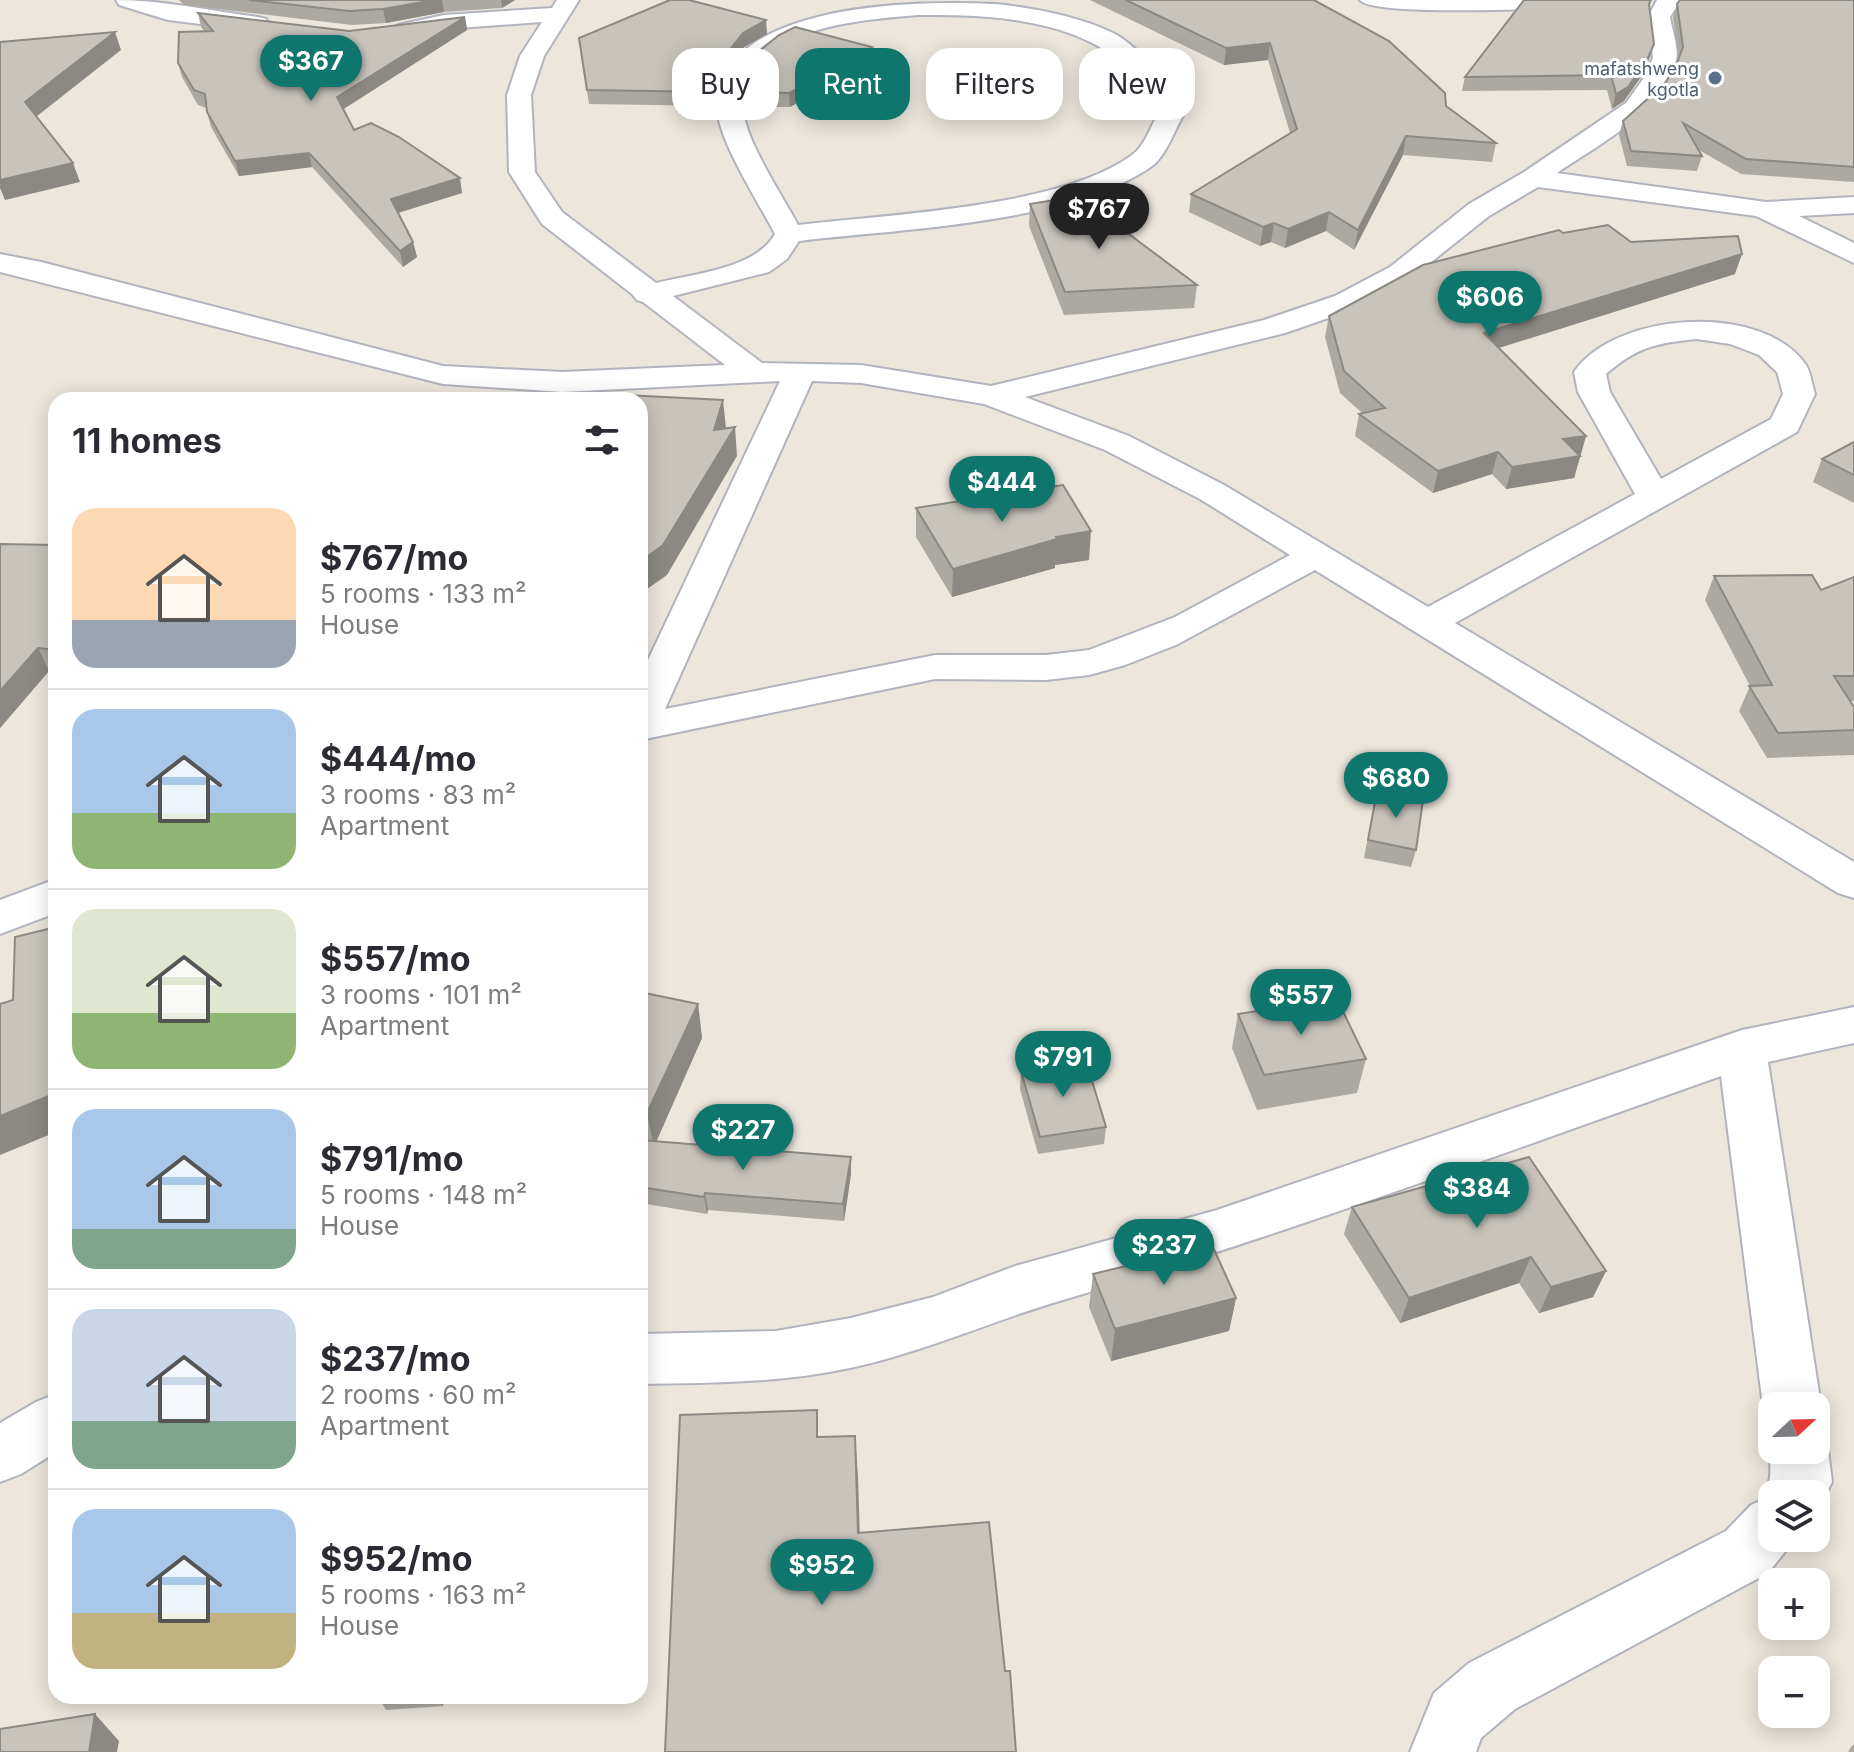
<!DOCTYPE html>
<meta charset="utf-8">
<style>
body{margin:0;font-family:Inter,sans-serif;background:#f2f2f3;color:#2b2b33;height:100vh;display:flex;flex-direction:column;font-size:30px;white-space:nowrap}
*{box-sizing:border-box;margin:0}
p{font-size:26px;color:#7c7c81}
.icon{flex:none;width:44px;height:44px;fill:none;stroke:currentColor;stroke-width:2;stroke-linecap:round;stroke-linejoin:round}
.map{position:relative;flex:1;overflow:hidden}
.sheet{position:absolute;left:48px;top:392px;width:600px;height:1312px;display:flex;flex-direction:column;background:#fff;border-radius:24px;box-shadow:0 4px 20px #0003}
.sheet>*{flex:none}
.hud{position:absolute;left:672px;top:48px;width:760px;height:72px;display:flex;gap:16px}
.needle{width:52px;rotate:68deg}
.fabs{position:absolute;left:1758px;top:1392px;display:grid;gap:16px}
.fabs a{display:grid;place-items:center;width:72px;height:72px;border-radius:16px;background:#fff;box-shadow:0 4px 20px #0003;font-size:40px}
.price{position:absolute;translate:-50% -68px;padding:0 18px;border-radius:28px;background:#0f766e;color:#fff;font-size:26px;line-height:52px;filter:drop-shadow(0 2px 4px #0008)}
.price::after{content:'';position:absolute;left:50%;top:48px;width:24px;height:18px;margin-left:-12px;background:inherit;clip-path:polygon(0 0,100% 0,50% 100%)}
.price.current{background:#222;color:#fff}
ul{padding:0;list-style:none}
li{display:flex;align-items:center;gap:24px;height:200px;padding:0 24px}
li+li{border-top:2px solid #e1e1e2}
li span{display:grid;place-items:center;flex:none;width:224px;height:160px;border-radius:24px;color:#555}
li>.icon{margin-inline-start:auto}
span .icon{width:96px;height:96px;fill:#fffc;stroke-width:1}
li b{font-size:34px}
h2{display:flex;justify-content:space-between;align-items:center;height:96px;padding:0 24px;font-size:34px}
.pill{padding:0 28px;border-radius:24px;background:#fff;box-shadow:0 4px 20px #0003;font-size:28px;line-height:72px}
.pill.current{background:#0f766e;color:#fff}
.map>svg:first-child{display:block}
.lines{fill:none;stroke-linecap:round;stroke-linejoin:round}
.minor-casing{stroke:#b1b4be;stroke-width:4}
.minor{fill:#fff;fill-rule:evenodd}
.wall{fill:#aca9a2}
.shaded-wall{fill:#8c8984}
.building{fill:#c8c4bc;stroke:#8c8984;stroke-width:2}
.service-dot{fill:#5c6f8a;stroke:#fff;stroke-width:3}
.labels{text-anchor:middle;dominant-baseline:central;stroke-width:6;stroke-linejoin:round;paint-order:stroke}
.far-service-label{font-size:18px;fill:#4e5e75;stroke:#fff;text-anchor:end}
</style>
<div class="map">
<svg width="1854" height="1752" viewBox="0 0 1854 1752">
<rect width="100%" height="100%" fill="#ece6dd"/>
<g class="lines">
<g class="minor-casing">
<g id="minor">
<path d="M116 0C163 0 211 11 258 17L266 19 269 24 266 29 258 31 168 20 119 5Z"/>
<path d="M557 0H579L544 56 531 95 535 172 562 212 656 283C692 274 756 269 775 234 760 205 721 144 718 114 708 1 921 0 996 4 1034 8 1078 16 1113 33 1139 46 1172 87 1184 114 1175 129 1166 156 1152 166 1070 224 899 229 799 241L787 259 769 272 673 296 762 363 861 365 991 386 1264 320 1335 296 1390 267 1469 204 1524 172 1626 103 1646 75 1653 58 1648 17 1657 0H1681L1670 17C1672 30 1679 48 1676 60 1667 110 1596 146 1557 173L1766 202 1854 197V213L1799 216 1854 243V263L1756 216 1538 187 1489 216 1410 279 1357 308 1285 333 1025 397 1129 436 1224 485 1428 607 1635 494 1578 392 1574 372C1616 311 1763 302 1806 365 1811 373 1812 385 1815 394L1797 432 1455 623 1854 862V898L1838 893 1315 570 1176 645 1125 665 1089 675 1046 680 935 679 640 740V677L780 381 562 392 443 384 0 272V254L41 262 443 366 562 372 725 365 643 302 637 300 632 294 542 224 509 172 507 95 520 56 542 22 444 29 406 37 398 35 394 30 398 25 444 15 552 8ZM918 15C1004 14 1121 20 1158 114 1151 126 1144 147 1132 155 1060 208 889 214 798 225 783 197 748 144 744 115 731 28 859 20 918 15ZM1697 339 1730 344 1759 355 1777 372 1783 394 1771 419 1661 479 1610 392 1606 374C1637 347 1656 343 1697 339ZM812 381 861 383 984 404 1105 450 1200 499 1290 555 1175 617 1089 650 1046 655H935L665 709Z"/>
<path d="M1360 0H1611L1600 7C1566 7 1374 18 1360 0Z"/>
<path d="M56 879V913L0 934V900Z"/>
<path d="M1854 1007V1043L1768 1062 1821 1406 1816 1416V1406H1772V1425L1763 1406 1721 1076C1503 1153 1286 1234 1063 1300 991 1321 924 1352 850 1368 781 1383 711 1383 640 1384V1334L776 1331 851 1318 933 1297 1015 1266 1217 1210 1742 1030Z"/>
<path d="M56 1394V1452L21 1474 0 1482V1423L36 1402Z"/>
<path d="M1816 1429 1828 1450 1832 1482 1816 1514V1494H1772V1538H1796L1768 1573 1515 1709 1481 1738 1476 1752H1410L1434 1693 1469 1663 1726 1531 1751 1505 1767 1498 1765 1494C1775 1472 1767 1464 1772 1445V1450H1816Z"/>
</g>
</g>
<use href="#minor" class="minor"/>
</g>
<g class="wall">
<path d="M179 0H515L502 8 444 12 386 23 352 25 184 5Z"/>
<path d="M1090 0H1314L1446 106 1496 143 1492 162 1403 155 1354 250 1326 231 1285 248 1271 242 1260 246 1189 212 1191 194 1290 133 1268 60 1224 65Z"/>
<path d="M1854 0V182L1741 174 1697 149 1702 156 1697 171 1627 166 1619 135 1623 121 1665 83 1676 66 1679 59 1673 18 1677 4Z"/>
<path d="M1649 9 1654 44 1650 58 1643 74 1624 101 1612 109 1607 90 1462 91 1465 77Z"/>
<path d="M198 13 349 31 465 17 467 30 344 109 354 130 462 193 398 213 413 242 417 257 403 267 312 167 239 176 211 127 206 108 198 105 182 77 178 63 205 32 201 27Z"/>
<path d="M767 34 744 47 722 75 716 106 589 104 579 38Z"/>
<path d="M872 47V61L790 107H747L746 92Z"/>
<path d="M1030 204 1197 285 1194 308 1064 315 1029 226Z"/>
<path d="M1563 233 1631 242 1735 274 1499 348 1586 436 1574 478 1506 489 1492 474 1433 493 1355 436 1359 414 1362 413 1340 393 1325 337 1329 316Z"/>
<path d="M1854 442V503L1813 482 1822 459Z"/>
<path d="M916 508 1089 560 1055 565V568L952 597 916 537Z"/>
<path d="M0 544 56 545V672L49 671 0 728Z"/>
<path d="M1714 576 1821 590 1854 577V701H1850L1854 707V755L1767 758 1739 711 1750 686 1705 600Z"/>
<path d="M1377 791 1416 850 1411 867 1364 858Z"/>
<path d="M640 992 698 1004 702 1038 656 1141 851 1174 844 1221 708 1210 707 1214 640 1203Z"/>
<path d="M1238 1014 1366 1059 1357 1093 1257 1110 1232 1048Z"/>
<path d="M1021 1071 1106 1127 1104 1144 1038 1154 1020 1089Z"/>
<path d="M1352 1207 1606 1271 1593 1297 1539 1313 1519 1283 1400 1323 1344 1234Z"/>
<path d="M1093 1274 1236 1298 1229 1331 1111 1361 1089 1307Z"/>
<path d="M378 1696H444L443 1706 386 1710Z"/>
<path d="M1854 1744V1752H1848L1851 1747Z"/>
</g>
<g class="shaded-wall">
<path d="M434 0H442L444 12 386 23 383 9Z"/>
<path d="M501 0H515L502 8Z"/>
<path d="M465 17 467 30 340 111 337 97Z"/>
<path d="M766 20 767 34 744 47 722 75 716 106 715 92 721 61 743 33Z"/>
<path d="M115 32 121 50 32 120 25 102Z"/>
<path d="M1270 43 1268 60 1224 65 1226 48Z"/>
<path d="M1654 44 1643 74 1624 101 1612 109 1616 94Z"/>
<path d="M872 47V61L790 107 789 93Z"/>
<path d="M1406 136 1403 155 1354 250 1358 230Z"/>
<path d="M309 153 312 167 239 176 235 161Z"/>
<path d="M73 163 80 182 5 200 0 188V180Z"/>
<path d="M460 178 462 193 394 214 391 199Z"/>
<path d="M1329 212 1326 231 1285 248 1288 229Z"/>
<path d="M1274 223 1271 242 1260 246 1263 227Z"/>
<path d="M413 242 417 257 403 267 400 251Z"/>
<path d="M1742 254 1735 274 1479 354 1484 333Z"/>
<path d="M723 400 726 428 718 454 735 427 737 456 667 575 640 594V562L714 430Z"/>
<path d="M1586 436 1574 478 1506 489 1512 467 1563 439Z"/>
<path d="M1498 452 1492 474 1433 493 1438 471Z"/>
<path d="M1091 531 1089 560 1055 565V568L952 597 953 569 1056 537Z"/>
<path d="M38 648 49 671 0 728V691Z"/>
<path d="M698 1004 702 1038 654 1147 647 1113Z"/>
<path d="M56 1093V1132L0 1155V1116Z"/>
<path d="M851 1157V1174L844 1221 843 1204Z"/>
<path d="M705 1193 708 1210 707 1214 704 1197Z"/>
<path d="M1531 1257 1519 1283 1400 1323 1409 1298Z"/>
<path d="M1606 1271 1593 1297 1539 1313 1551 1287Z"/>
<path d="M1236 1298 1229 1331 1111 1361 1115 1329Z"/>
<path d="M855 1436 858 1477 861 1572 858 1533Z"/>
<path d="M437 1696H444L443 1706Z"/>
<path d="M95 1714 119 1741 117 1752H89Z"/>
</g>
<g class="building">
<path d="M249 0H434L383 9 349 11Z"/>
<path d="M670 0H689L766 20 743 33 721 61 715 92 587 90 579 38Z"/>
<path d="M1126 0H1314L1389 41 1445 93 1446 106 1496 143 1406 136 1358 230 1329 212 1288 229 1274 223 1263 227 1191 194 1297 129 1270 43 1226 48Z"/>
<path d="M1524 0H1651L1649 4 1654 44 1647 60 1628 87 1616 94 1611 75 1465 77Z"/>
<path d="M1680 0H1854V167L1746 159 1683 123 1702 156 1631 151 1623 121 1665 83 1676 66 1683 47 1677 4Z"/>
<path d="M198 13 349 31 465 17 337 97 354 130 371 123 399 137 460 178 391 199 413 242 400 251 309 153 235 161 207 112 205 94 194 90 178 63 179 32 213 31Z"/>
<path d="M795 27 872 47 789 93 746 92 747 73 759 51 779 35Z"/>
<path d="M115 32 25 102 73 163 0 180V42Z"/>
<path d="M1078 196 1197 285 1065 292 1030 204Z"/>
<path d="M1608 225 1631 242 1738 236 1742 254 1484 333 1586 436 1563 439 1580 456 1512 467 1498 452 1438 471 1359 414 1385 408 1344 371 1329 316 1423 265 1559 230 1563 233Z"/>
<path d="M605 394 723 400 714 430 735 427 663 545 640 562V400H603Z"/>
<path d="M1854 442V475L1822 459Z"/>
<path d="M1063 485 1091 531 1056 537 1057 539 953 569 916 508Z"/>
<path d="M0 544 56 545V650L38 648 0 691Z"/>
<path d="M1812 575 1821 590 1854 577V676H1834L1854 707V730L1778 733 1749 686 1772 685 1714 576Z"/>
<path d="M1377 791 1423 800 1416 850 1368 840Z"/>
<path d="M56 927V1093L0 1116V1004L13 1000 15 937Z"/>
<path d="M640 992 698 1004 647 1113 640 1112Z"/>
<path d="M1337 999 1366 1059 1264 1075 1238 1014Z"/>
<path d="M1086 1061 1106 1127 1040 1137 1021 1071Z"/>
<path d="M640 1140 851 1157 843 1204 705 1193 704 1197 640 1187Z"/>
<path d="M1529 1157 1606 1271 1551 1287 1531 1257 1409 1298 1352 1207Z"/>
<path d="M1212 1245 1236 1298 1115 1329 1093 1274Z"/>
<path d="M817 1410V1437L855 1436 858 1533 989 1522 1005 1671H1010L1016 1752H665L680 1415Z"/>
<path d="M95 1714 89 1752H0V1729Z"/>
</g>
<circle class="service-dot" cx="1715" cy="78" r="8"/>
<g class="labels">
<g class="far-service-label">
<text x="1699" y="68">mafatshweng<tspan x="1699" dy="21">kgotla</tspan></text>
</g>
</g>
</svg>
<div class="fabs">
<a><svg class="needle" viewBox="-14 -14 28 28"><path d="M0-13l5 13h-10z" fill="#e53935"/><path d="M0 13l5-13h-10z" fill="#7c7c81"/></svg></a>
<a><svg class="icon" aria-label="layers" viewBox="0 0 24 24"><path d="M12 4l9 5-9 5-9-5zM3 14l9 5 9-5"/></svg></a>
<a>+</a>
<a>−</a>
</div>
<b class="price" style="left:311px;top:103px">$367</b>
<b class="price current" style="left:1099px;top:251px">$767</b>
<b class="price" style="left:1490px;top:339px">$606</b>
<b class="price" style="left:1002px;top:524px">$444</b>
<b class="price" style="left:1396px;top:820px">$680</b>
<b class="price" style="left:1301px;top:1037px">$557</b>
<b class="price" style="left:1063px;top:1099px">$791</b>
<b class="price" style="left:743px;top:1172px">$227</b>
<b class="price" style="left:1477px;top:1230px">$384</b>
<b class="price" style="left:1164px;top:1287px">$237</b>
<b class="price" style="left:822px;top:1607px">$952</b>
<div class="hud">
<a class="pill">Buy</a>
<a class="pill current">Rent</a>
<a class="pill">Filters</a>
<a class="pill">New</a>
</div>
<section class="sheet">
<h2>11 homes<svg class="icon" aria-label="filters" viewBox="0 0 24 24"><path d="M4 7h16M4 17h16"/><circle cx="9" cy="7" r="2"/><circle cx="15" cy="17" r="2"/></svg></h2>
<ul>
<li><span style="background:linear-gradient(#ffd9b3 70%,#9aa5b1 0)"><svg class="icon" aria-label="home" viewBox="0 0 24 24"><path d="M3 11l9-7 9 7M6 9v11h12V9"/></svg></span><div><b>$767/mo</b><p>5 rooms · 133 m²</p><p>House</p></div></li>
<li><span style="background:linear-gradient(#a9c7e8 65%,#8fb573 0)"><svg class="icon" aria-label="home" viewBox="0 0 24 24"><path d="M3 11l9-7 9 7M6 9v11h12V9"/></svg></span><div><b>$444/mo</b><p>3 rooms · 83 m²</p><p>Apartment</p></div></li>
<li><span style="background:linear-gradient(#dfe7d0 65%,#8fb573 0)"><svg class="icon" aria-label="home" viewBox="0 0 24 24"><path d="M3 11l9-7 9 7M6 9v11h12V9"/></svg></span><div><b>$557/mo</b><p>3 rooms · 101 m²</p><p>Apartment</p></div></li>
<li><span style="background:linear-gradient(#a9c7e8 75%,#7fa58c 0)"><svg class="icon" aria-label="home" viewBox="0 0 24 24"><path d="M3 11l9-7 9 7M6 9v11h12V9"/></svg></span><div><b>$791/mo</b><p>5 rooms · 148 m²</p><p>House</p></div></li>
<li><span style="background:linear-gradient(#c9d6e8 70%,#7fa58c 0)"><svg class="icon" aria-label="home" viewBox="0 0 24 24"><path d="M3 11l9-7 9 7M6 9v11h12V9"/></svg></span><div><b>$237/mo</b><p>2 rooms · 60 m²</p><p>Apartment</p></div></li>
<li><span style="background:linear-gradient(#a9c7e8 65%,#c2b280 0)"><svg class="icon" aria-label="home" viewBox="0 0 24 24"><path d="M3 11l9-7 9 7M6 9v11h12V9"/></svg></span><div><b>$952/mo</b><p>5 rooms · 163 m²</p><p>House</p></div></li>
</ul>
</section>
</div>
